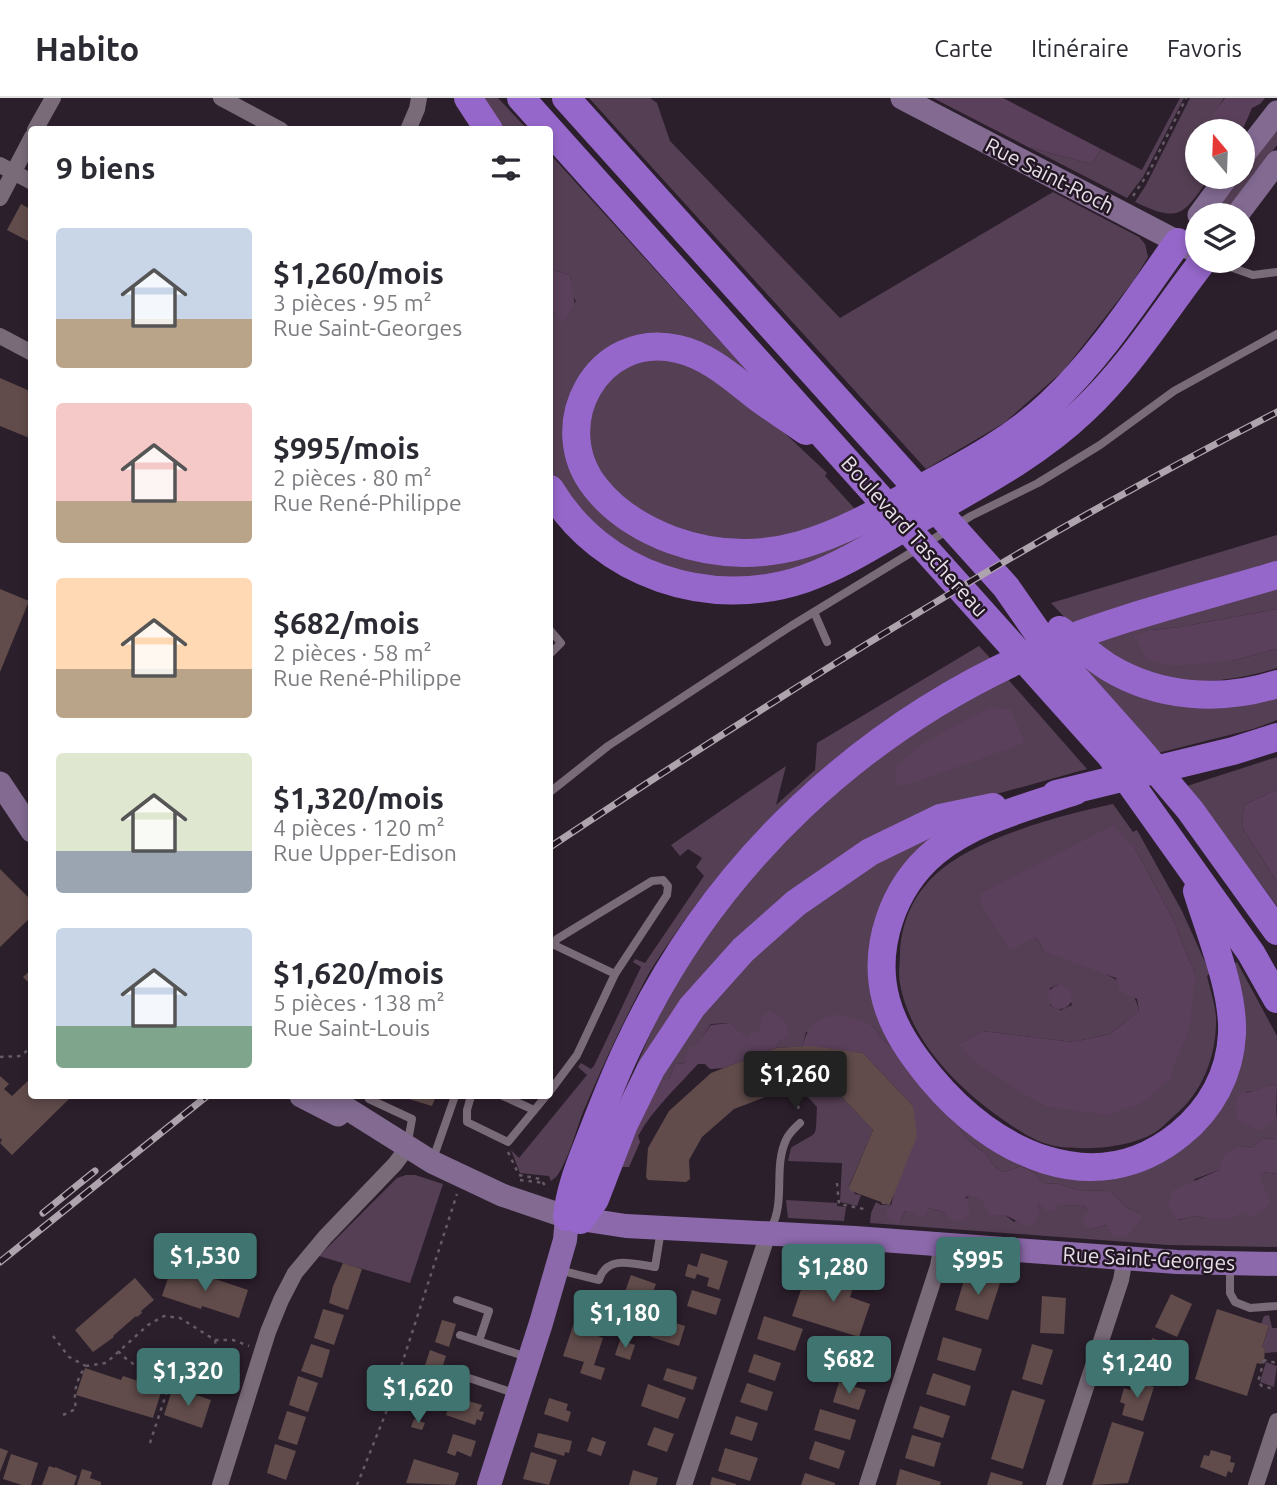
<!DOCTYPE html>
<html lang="fr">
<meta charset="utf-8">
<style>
body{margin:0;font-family:Ubuntu,sans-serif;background:#f7f7f7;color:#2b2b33;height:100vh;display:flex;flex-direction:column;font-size:26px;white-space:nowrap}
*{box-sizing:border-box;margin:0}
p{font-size:23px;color:#7c7c81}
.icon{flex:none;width:38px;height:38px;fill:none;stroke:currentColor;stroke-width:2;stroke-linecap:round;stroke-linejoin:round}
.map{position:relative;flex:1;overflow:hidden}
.panel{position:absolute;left:28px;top:28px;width:525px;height:973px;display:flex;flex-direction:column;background:#fff;border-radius:7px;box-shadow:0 4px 10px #0003}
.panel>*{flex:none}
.needle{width:46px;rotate:341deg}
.fabs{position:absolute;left:1185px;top:21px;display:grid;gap:14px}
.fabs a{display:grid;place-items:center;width:70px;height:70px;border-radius:50%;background:#fff;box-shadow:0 4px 10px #0003;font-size:35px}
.price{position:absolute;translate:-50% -60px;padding:0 16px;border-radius:7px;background:#407471;color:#fff;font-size:23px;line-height:46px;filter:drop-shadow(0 2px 4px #0008)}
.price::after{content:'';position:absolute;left:50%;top:42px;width:21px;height:16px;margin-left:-10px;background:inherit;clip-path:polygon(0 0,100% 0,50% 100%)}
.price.on{background:#222;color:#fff}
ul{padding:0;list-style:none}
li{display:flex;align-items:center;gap:21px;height:175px;padding:0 28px}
li span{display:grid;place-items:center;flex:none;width:196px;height:140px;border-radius:7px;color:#555}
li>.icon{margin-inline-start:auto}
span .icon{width:84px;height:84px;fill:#fffc;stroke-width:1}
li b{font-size:30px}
h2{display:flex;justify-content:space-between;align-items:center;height:84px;padding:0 28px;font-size:30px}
header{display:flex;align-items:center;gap:42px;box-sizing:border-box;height:98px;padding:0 35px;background:#fff;border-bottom:2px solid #e1e1e2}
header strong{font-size:33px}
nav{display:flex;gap:38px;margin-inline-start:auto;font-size:24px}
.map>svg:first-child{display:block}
.green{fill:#553f54;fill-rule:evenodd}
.forest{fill:#5a405a}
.building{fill:#614c4b}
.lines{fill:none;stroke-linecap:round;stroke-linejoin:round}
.path{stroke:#665a66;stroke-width:2.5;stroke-dasharray:3.5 5;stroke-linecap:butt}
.lane{stroke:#7a6b79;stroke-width:8}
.street{stroke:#7a6b79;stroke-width:16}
.secondary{stroke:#826a91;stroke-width:23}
.primary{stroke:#8b69aa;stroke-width:24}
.highway{stroke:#9667ca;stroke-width:28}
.rail-casing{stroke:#aea4ae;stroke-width:7}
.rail{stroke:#221622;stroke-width:4.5;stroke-dasharray:13;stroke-linecap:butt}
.labels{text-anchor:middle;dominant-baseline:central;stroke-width:5;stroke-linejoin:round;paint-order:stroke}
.street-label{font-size:21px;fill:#e8e0e8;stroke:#221622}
</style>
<header>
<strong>Habito</strong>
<nav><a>Carte</a><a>Itinéraire</a><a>Favoris</a></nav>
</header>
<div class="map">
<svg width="1277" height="1387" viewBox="0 0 1277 1387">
<rect width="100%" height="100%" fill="#2c1f2c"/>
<g class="green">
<path d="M477 0H498L527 31H498Z"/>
<path d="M589 0H650L657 5 670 43 840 220 1053 94 1139 139 1145 146 1148 159 1134 182 1064 272 1004 325 926 371Z"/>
<path d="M1180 0H1184L1143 79 1127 100 1028 49 1092 66 1101 51 1142 72Z"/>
<path d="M1190 0H1224L1213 17 1215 33H1197V79H1210C1183 116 1181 126 1135 104L1146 87Z"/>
<path d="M1277 28V47L1226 117H1211L1239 79H1242L1243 74Z"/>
<path d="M550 56 768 296 627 246 568 350 678 455 871 429 875 433 827 461 759 482 675 476 606 442 552 379 550 375V209L554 217 571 211 576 203 573 199 570 177 550 171Z"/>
<path d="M682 260 773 324 827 375 825 378 855 411 833 424 764 446 683 437 615 397 585 347 596 292 629 263Z"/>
<path d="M1277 437V464L1071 526 1051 505Z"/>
<path d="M1277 487V511L1180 529 1151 532 1231 563 1277 551V570C1235 583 1179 591 1138 572 1122 564 1107 552 1092 543Z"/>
<path d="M979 548 991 561C868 619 762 713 684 823 668 846 651 869 639 894 618 934 600 974 583 1014 575 1035 569 1060 557 1078L551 1083 549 1078 520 1075 511 1052 519 1060 587 977 578 969 581 965 591 971 594 968 641 869 633 864 635 861 645 865 704 778 696 769 702 760 688 751 680 758 671 747 786 668 776 707 815 672 817 645Z"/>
<path d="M1090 570 1277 598V622L1253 631 1158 655 1084 575Z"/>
<path d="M1006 579 1087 671 964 705 847 760 626 992 670 890 731 797 863 667Z"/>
<path d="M1277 659V691L1244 707 1242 729 1277 784V808L1187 688Z"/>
<path d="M1113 706 1133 734 1137 732 1182 813 1210 875 1207 878C1210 891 1215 906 1216 919 1217 957 1203 994 1174 1018 1168 1023 1161 1031 1154 1035 1128 1050 1090 1052 1061 1049 1036 1046 1015 1030 995 1016 953 985 910 940 900 886 898 876 900 865 900 855 901 828 911 802 929 783 965 742 1061 717 1113 706ZM1135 750 1173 821 1195 876 1043 1008 960 947 982 933 1073 944 1110 936 1139 913C1134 876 1075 865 1044 854L1036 839ZM1057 887 1066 890 1072 907 1061 912 1050 907V890Z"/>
<path d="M935 735 883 805 901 958 882 941 871 926 806 934 802 949 776 950 780 942 760 933 747 940 730 925 711 926 685 965 675 966 669 981 660 992H654L719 888 847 780Z"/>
<path d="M1237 864 1277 938V988L1271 986 1263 992 1246 994 1276 1021 1277 1012V1040L1262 1041 1252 1050 1240 1048 1219 1072 1195 1081 1178 1122 1196 1118 1204 1120 1265 1074 1277 1076V1149L1168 1147 870 1125 871 1115 876 1104 881 1107 890 1106 900 1125 905 1113 929 1110 946 1115C966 1098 975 1089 991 1116L1005 1117 1014 1124 1037 1110 1040 1106 1083 1108 1088 1111 1092 1131 1142 1118 1126 1109 1110 1093 1078 1092 1059 1086 1044 1085 1033 1074 1021 1068 1004 1074C989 1067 993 1062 983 1054 972 1044 959 1038 958 1022L1053 1076 1208 1023 1231 867Z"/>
<path d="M817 995 841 998 873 1032 849 1088 855 1096 861 1097 857 1108 840 1104 842 1065 788 1063 791 1050C820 1031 815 1044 817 1009L807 998 816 999Z"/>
<path d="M406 1077H415L443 1086 410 1185 319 1158 397 1080Z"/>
<path d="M786 1102 837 1105V1108L846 1109 844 1123 788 1120Z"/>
<path d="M1269 1217 1272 1230H1277V1254L1265 1255V1250L1262 1249 1269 1229 1261 1226 1264 1218Z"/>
<path d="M1266 1264 1277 1268 1274 1289 1260 1284Z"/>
</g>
<g class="forest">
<path d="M933 0H1003L1101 51 1092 66 1028 49Z"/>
<path d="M1225 0H1265L1260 6 1252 10 1242 33H1215L1212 17Z"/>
<path d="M550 171 570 177 575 208 571 211 567 220 562 223C544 214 549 189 550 171Z"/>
<path d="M1277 511V551L1231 563 1173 568 1147 562 1134 538 1151 532 1180 529Z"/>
<path d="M991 609 1011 612 1025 645 904 688 895 687 896 668 923 645Z"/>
<path d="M1277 691V784L1242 729 1244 707Z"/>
<path d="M1113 727 1135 750 1173 821 1195 876 1190 928 1170 980 1146 1003 1108 1017 1043 1008 977 966 959 947 982 933 1073 944 1110 936 1139 913 1137 901 1120 894 1116 880 1044 854 1036 839 1010 852 982 809 980 796Z"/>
<circle cx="1060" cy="899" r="12"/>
<path d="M770 912 786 924 789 938 780 942 776 950 724 970 710 971 705 966H698C677 989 653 1011 638 1038L640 1044 629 1069H623L617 1066 654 992 660 991 662 983 669 981 675 966 685 965 689 949 696 947 711 927 730 925 747 939 751 934 760 933 761 920Z"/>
<path d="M839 916 871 926 882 941 901 958 958 1022C959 1038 972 1044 983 1054 993 1062 989 1067 1004 1074L1021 1068 1033 1074 1044 1085 1059 1086 1078 1092 1110 1093 1126 1109 1143 1118 1126 1140 1113 1138 1107 1127 1092 1131 1084 1127 1083 1119 1088 1111 1083 1108 1056 1107 1055 1112 1045 1113 1040 1106 1037 1110 1040 1114 1035 1124 1028 1129 1005 1117H990C984 1105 979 1097 965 1099L969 1106 970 1115 960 1124 951 1122 946 1115 929 1110 925 1117 917 1119 914 1113H905L900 1125 896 1126 888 1122 886 1113 891 1108 913 1008 863 955 802 949C809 925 816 921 839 916Z"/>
<path d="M1271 986 1277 988 1276 1021 1261 1033 1238 1022C1228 986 1251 1000 1271 986Z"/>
<path d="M1277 1040V1076L1265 1074 1260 1078 1271 1106 1250 1120 1243 1114 1232 1121 1204 1120 1196 1118 1177 1122 1168 1106 1172 1093 1219 1072 1225 1056 1240 1048 1252 1050 1262 1041Z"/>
</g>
<g class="building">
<path d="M21 106 32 112V145L7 132Z"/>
<path d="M0 280 32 294V341L0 328Z"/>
<path d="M0 491 29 503 0 574Z"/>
<path d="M0 771 32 803V818L0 849Z"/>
<path d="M32 871V888L23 879Z"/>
<path d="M811 948 863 955 913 1008 917 1038 890 1106H882L881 1104 851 1093 849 1089 873 1032 841 998 808 994 809 998H807L788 999V994L773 996 734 1011 702 1039 689 1062 690 1081 686 1084 648 1082 646 1079 648 1050 669 1013 711 975 776 950Z"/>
<path d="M0 978 9 986 4 991 12 998 32 979V998H72L12 1057 0 1045 2 1042 0 1040Z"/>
<path d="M399 998H436L432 1008Z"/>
<path d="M701 1155 728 1163 719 1192 707 1188 709 1180 697 1176 695 1181 685 1178 688 1166 697 1169Z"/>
<path d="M343 1165 362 1171 348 1212 329 1205 333 1188Z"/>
<path d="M832 1169 857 1177 850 1199 870 1206 859 1239 792 1218 804 1183 824 1190Z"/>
<path d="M171 1171 208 1183 209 1179 248 1192 239 1220 202 1208 201 1211 162 1198Z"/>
<path d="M631 1177 656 1186 647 1211 622 1202Z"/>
<path d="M965 1179 1001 1182 988 1222 955 1212Z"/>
<path d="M135 1180 154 1202 141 1213 142 1215 137 1219 136 1218 113 1238 114 1239 93 1254 75 1232Z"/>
<path d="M692 1192 721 1201 716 1217 687 1208Z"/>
<path d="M1171 1196 1192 1206 1177 1239 1155 1229Z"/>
<path d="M583 1197 614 1207 607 1227 577 1217Z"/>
<path d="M1042 1198 1066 1200 1064 1236 1040 1235Z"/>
<path d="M323 1211 344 1217 334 1247 314 1240Z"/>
<path d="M1217 1211 1269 1228 1262 1249 1265 1250 1264 1264 1261 1266 1257 1265 1247 1298 1195 1281Z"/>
<path d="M764 1218 803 1231 795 1253 757 1241Z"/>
<path d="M658 1219 685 1228 679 1248 651 1239Z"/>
<path d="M442 1222 456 1226 449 1249 435 1244Z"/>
<path d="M574 1225 596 1232 595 1237 603 1240 594 1267 605 1270 601 1282 580 1275 584 1264 563 1258Z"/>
<path d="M943 1239 982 1251 975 1273 937 1262Z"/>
<path d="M1152 1240 1174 1247 1162 1283 1141 1274 1143 1267 1137 1265 1143 1247 1150 1249Z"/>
<path d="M620 1242 635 1247 630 1262 615 1257Z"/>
<path d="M311 1246 330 1252 322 1280 301 1273Z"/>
<path d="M1032 1246 1053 1252 1042 1287 1022 1281Z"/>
<path d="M853 1250 875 1257 868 1276 846 1269Z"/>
<path d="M430 1252 446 1258 437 1286 421 1280Z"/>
<path d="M754 1256 781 1265 775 1283 748 1274Z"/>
<path d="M85 1270 121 1282 123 1278 162 1291 153 1320 76 1297Z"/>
<path d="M667 1270 697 1279 693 1292 663 1282Z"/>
<path d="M933 1275 971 1288 965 1308 926 1296Z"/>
<path d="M298 1278 318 1285 308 1314 289 1307Z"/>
<path d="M1133 1282 1154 1289 1143 1323 1122 1317 1125 1306 1120 1304 1124 1290 1130 1292Z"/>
<path d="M839 1284 866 1292 859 1312 833 1304Z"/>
<path d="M747 1285 773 1294 767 1313 740 1304Z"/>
<path d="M648 1286 686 1300 678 1321 641 1308Z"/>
<path d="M173 1289 211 1302 202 1330 164 1317Z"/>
<path d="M1012 1292 1045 1302 1023 1371 991 1361Z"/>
<path d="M458 1300 482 1307 479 1313 484 1314 481 1323 477 1321 475 1327 446 1317 449 1308 455 1310Z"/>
<path d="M549 1300 568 1306 566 1312 571 1314 568 1324 544 1316Z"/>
<path d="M920 1308 950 1318 943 1340 913 1330Z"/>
<path d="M820 1311 856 1322 850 1342 814 1332Z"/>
<path d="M287 1313 306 1319 297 1347 278 1341Z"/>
<path d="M736 1318 758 1325 752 1343 730 1336Z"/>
<path d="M414 1321 425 1325 422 1332 411 1329Z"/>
<path d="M1112 1324 1144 1334 1128 1385 1092 1387Z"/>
<path d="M654 1329 674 1336 667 1354 647 1347Z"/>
<path d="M538 1335 572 1343 569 1355 565 1354 564 1358 534 1349Z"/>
<path d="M453 1336 476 1343 471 1359 457 1353 455 1358 447 1355Z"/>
<path d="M912 1337 941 1345 934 1369 905 1360Z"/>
<path d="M592 1339 606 1344 601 1358 587 1353Z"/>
<path d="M815 1343 845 1353 839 1371 809 1361Z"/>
<path d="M275 1346 296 1353 286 1382 267 1375Z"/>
<path d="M0 1350 8 1353 0 1374Z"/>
<path d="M725 1350 758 1360 750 1383 718 1373Z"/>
<path d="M1211 1352 1231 1358 1230 1364 1235 1365 1232 1375 1228 1373 1226 1379 1200 1369 1204 1357 1209 1358Z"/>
<path d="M531 1354 557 1362 549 1387 523 1381Z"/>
<path d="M11 1356 38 1365 31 1387H22L3 1381Z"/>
<path d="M414 1361 459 1375 455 1387 406 1385Z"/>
<path d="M49 1368 55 1370V1369L77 1378 74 1387H42Z"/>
<path d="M82 1371 92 1374 90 1380 101 1384V1387H77Z"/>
<path d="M900 1371 941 1384 940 1387H896Z"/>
<path d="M633 1372 658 1380 656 1387H629Z"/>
<path d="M991 1374 1023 1384 1022 1387H987Z"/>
<path d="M805 1375 835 1385V1387H801Z"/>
<path d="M712 1379 736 1386V1387H710Z"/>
</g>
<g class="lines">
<g class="path">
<path d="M1133 98 1149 74 1186 0"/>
<path d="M0 959 21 958 32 948"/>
<path d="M797 999 799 1014"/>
<path d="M508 1054 519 1077 540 1081 548 1091"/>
<path d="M520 1082 544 1085"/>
<path d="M837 1085 839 1106 864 1111"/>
<path d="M53 1238 69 1259 86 1268"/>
<path d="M215 1242H233L249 1248"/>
<path d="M118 1253C139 1275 150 1272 178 1274 199 1276 198 1285 220 1272L240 1278"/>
<path d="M1263 1262 1277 1265"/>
<path d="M1264 1262 1258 1284 1262 1288 1274 1291"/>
<path d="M63 1317 76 1311C73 1294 76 1282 86 1268L106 1265 148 1227 164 1218 180 1220 215 1242 220 1272"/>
<path d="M150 1345 173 1275"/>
<path d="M357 1387 387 1312 457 1096"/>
</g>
<g class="lane">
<path d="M1213 163 1253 177 1277 174"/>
<path d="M814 514 827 544"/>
<path d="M550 532 561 545 550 556"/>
<path d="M550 694 608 648 791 528 971 418 1038 385 1100 347 1174 293 1277 236"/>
<path d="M550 845 615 876 577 957 550 993"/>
<path d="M553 847 557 841 652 783 663 782 668 788 667 797 615 876"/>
<path d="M471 998 467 1012V1024L508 1044 546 998"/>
<path d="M503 998 534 1012"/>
<path d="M369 1001 412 1021 408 1043"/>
<path d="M433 1061 455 998"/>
<path d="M771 1130C786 1103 773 1070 786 1042 789 1035 795 1030 800 1025"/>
<path d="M1230 1169V1195L1235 1204 1250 1210 1277 1208"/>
<path d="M559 1172 599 1182C607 1156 634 1166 655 1169L661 1132"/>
<path d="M457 1202 489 1213 479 1243"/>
<path d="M460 1237 527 1259"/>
<path d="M454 1275 514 1295"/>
</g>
<g class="street">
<path d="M221 0 281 32"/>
<path d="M35 32 53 0"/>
<path d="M408 32 417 11 419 0"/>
<path d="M0 67 32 84"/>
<path d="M0 100 32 39"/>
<path d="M0 238 32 255"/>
<path d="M220 1387 268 1234 281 1202 295 1175 325 1139 395 1066 407 1050"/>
<path d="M684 1387 768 1136"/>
<path d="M867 1387 938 1168 942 1146"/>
<path d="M1054 1387 1121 1182 1125 1160"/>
<path d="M1256 1387 1277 1323"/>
</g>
<g class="secondary">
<path d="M902 0 1197 154"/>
<path d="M1242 59 1277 14"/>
<path d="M1199 117 1227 79"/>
<path d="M1237 117 1277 64"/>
<path d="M0 685 32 733"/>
<path d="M301 998 338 1017"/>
<path d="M327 998 432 1064 502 1097 567 1119"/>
</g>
<path class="primary" d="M489 1387 541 1225 565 1142 567 1119 626 1128 855 1140 1177 1164 1277 1166"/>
<g class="highway">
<path d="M468 0 489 32"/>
<path d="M521 0 1110 657 1251 855 1277 901"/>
<path d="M566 0 1006 489 1047 548 1136 648 1190 712 1277 833"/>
<path d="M806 333C791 322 776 313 761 302 736 283 710 258 678 251 597 232 546 328 596 390 615 414 643 431 672 442 771 478 843 434 927 387 970 364 1014 340 1050 306 1100 259 1138 200 1178 144"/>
<path d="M550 391C601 477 710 513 804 481 847 466 886 439 926 417 981 386 1038 356 1084 312 1131 268 1164 213 1203 163"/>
<path d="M1060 532C1076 545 1091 558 1108 569 1159 600 1221 604 1277 586"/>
<path d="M1075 693C1028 709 974 722 935 754 893 789 872 849 886 902 894 932 912 957 931 980 992 1054 1094 1106 1180 1036 1211 1011 1230 976 1232 936 1234 892 1210 836 1197 793"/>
<path d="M1056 696 1233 653 1277 639"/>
<path d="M567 1119C570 1088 582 1062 593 1033 605 1002 617 971 632 941 716 764 865 626 1045 550 1119 519 1200 500 1277 477"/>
<path d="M580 1122 595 1101 624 1026 651 971 692 909 743 852 796 805 870 754 940 720 993 709"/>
</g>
<g class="rail-casing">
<g id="rail">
<path d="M550 749C785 593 1025 443 1277 314"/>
<path d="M43 1115 95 1073"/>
<path d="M0 1164 207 998"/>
</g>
</g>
<use href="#rail" class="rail"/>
</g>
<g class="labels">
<g class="street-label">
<text transform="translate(1050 77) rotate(27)">Rue Saint-Roch</text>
<text transform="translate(915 438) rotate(48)">Boulevard Taschereau</text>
<text transform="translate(1149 1160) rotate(3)">Rue Saint-Georges</text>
</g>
</g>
</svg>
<div class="fabs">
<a><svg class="needle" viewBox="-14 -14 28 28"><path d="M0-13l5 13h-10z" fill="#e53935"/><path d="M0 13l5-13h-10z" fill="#7c7c81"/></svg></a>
<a><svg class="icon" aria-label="layers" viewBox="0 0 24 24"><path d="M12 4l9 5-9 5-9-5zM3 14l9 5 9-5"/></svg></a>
</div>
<b class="price on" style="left:795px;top:1013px">$1,260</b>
<b class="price" style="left:205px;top:1195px">$1,530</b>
<b class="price" style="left:978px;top:1199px">$995</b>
<b class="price" style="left:833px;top:1206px">$1,280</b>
<b class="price" style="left:625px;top:1252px">$1,180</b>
<b class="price" style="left:849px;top:1298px">$682</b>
<b class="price" style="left:1137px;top:1302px">$1,240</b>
<b class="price" style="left:188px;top:1310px">$1,320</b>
<b class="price" style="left:418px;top:1327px">$1,620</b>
<section class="panel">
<h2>9 biens<svg class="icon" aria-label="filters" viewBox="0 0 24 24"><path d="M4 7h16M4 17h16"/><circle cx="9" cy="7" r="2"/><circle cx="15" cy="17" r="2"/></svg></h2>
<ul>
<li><span style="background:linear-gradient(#c9d6e8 65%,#b9a48a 0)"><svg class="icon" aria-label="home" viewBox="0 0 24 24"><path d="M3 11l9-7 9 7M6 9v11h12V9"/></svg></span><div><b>$1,260/mois</b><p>3 pièces · 95 m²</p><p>Rue Saint-Georges</p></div></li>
<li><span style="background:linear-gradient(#f6c9c9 70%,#b9a48a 0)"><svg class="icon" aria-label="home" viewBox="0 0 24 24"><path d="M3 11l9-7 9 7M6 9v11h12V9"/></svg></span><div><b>$995/mois</b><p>2 pièces · 80 m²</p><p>Rue René-Philippe</p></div></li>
<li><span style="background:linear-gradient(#ffd9b3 65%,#b9a48a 0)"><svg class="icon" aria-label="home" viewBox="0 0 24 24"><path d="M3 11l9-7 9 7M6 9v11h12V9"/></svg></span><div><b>$682/mois</b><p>2 pièces · 58 m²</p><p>Rue René-Philippe</p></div></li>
<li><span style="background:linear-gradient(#dfe7d0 70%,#9aa5b1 0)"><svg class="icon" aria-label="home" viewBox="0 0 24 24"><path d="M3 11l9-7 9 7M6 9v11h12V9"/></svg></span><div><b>$1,320/mois</b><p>4 pièces · 120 m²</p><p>Rue Upper-Edison</p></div></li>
<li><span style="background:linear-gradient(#c9d6e8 70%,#7fa58c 0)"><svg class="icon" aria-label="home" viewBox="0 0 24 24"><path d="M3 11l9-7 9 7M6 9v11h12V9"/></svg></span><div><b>$1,620/mois</b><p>5 pièces · 138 m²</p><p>Rue Saint-Louis</p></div></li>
</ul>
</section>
</div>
